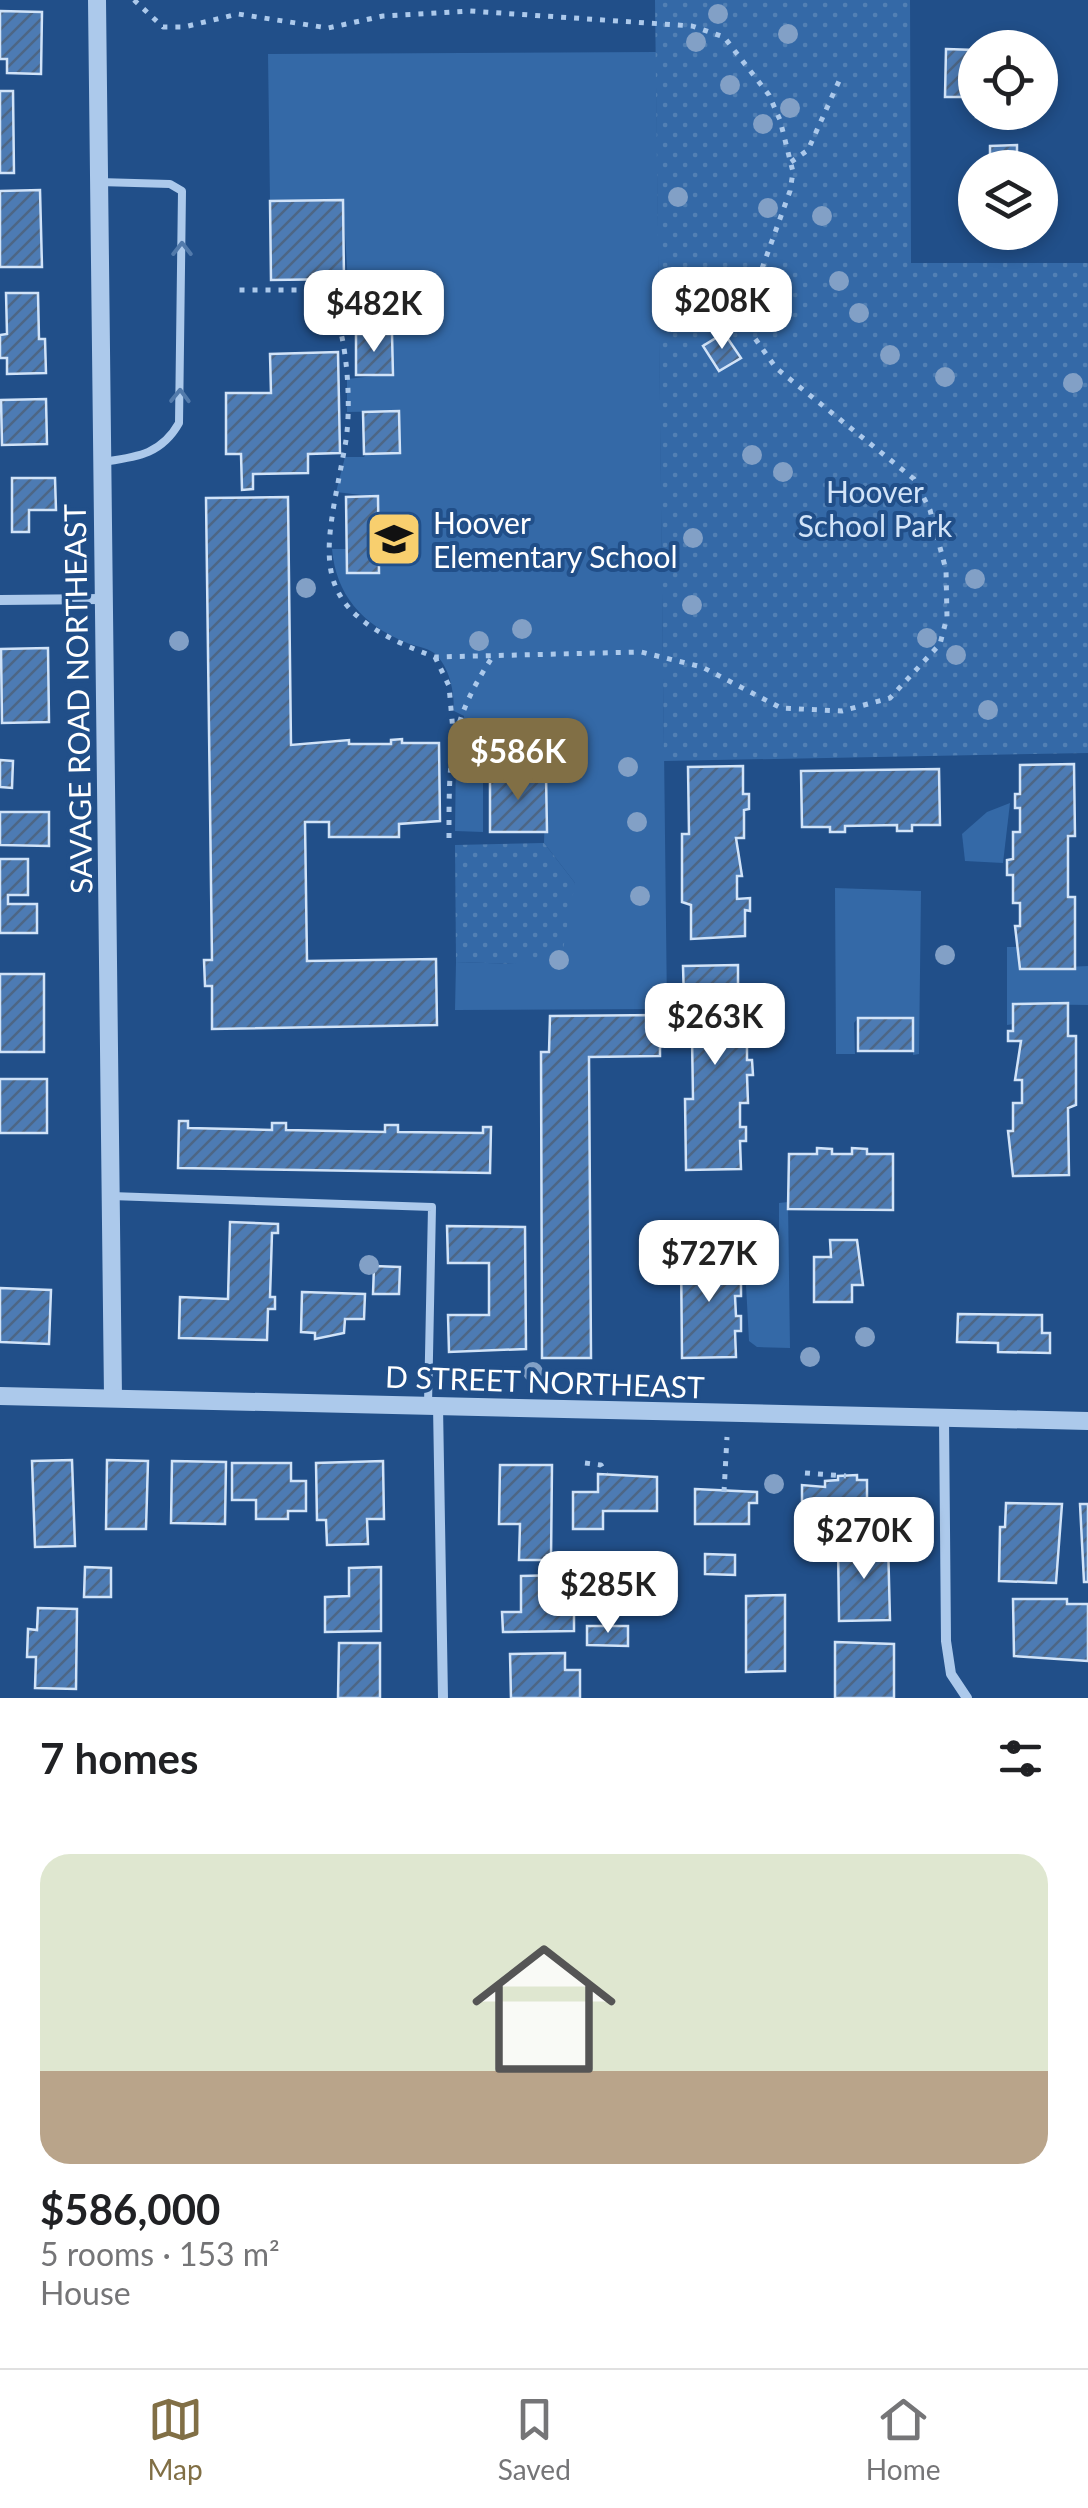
<!DOCTYPE html>
<meta charset="utf-8">
<style>
body{margin:0;font-family:Lato,sans-serif;background:#f6f6f6;color:#202124;height:100vh;display:flex;flex-direction:column;font-size:38px;white-space:nowrap}
*{box-sizing:border-box;margin:0}
p{font-size:32px;color:#757577}
.icon{flex:none;width:55px;height:55px;fill:none;stroke:currentColor;stroke-width:2;stroke-linecap:round;stroke-linejoin:round}
.map{position:relative;height:1698px;overflow:hidden}
.drawer{display:flex;flex-direction:column;background:#fff;flex:1}
.drawer>*{flex:none}
.tools{position:absolute;left:958px;top:30px;display:grid;gap:20px}
.tools a{display:grid;place-items:center;width:100px;height:100px;border-radius:50%;background:#fff;box-shadow:0 5px 15px #0003;font-size:50px}
.price{position:absolute;translate:-50% -85px;padding:0 22px;border-radius:20px;background:#fff;color:#222;font-size:32px;line-height:65px;filter:drop-shadow(0 2px 5px #0008)}
.price::after{content:'';position:absolute;left:50%;top:60px;width:30px;height:22px;margin-left:-15px;background:inherit;clip-path:polygon(0 0,100% 0,50% 100%)}
.price.current{background:#816f45;color:#fff}
ul{padding:0;list-style:none}
li{display:grid;align-content:center;gap:20px;height:530px;padding:0 40px}
li+li{border-top:2px solid #e0e0e0}
li span{display:grid;place-items:center;height:310px;border-radius:30px;color:#555}
li>.icon{margin-inline-start:auto}
span .icon{width:180px;height:180px;fill:#fffc;stroke-width:1}
li b{font-size:42px}
h2{display:flex;justify-content:space-between;align-items:center;height:120px;padding:0 40px;font-size:42px}
.tab-bar{display:flex;justify-content:space-around;align-items:center;height:140px;border-top:2px solid #e0e0e0;background:#fff;font-size:28px;color:#757577}
.tab-bar a{display:grid;justify-items:center;gap:5px}
.tab-bar .current{color:#816f45}
.map>svg:first-child{display:block}
.green{fill:#3469a7}
.park{fill:url(#park-dots)}
.building{fill:url(#building-hatch);stroke:#d1e3f8;stroke-width:2.5}
.lines{fill:none;stroke-linecap:round;stroke-linejoin:round}
.path{stroke:#acc9eb;stroke-width:5;stroke-dasharray:5 8;stroke-linecap:butt}
.service{stroke:#acc9eb;stroke-width:8}
.minor{stroke:#acc9eb;stroke-width:10}
.tertiary{stroke:#acc9eb;stroke-width:18}
.tree{fill:#82a0c6}
.oneway{stroke:#527aab}
.labels{text-anchor:middle;dominant-baseline:central;stroke-width:8;stroke-linejoin:round;paint-order:stroke}
.park-label{font-size:30px;fill:#d1e3f8;stroke:#214f89}
.poi-label{font-size:30px;fill:#fff;stroke:#214f89;text-anchor:start}
.street-label{font-size:30px;fill:#fff;stroke:#214f89}
</style>
<div class="map">
<svg width="1088" height="1698" viewBox="0 0 1088 1698">
<defs>
<pattern id="park-dots" width="8" height="8" patternUnits="userSpaceOnUse" patternTransform="scale(2.5)"><rect width="8" height="8" fill="#3469a7"/><path d="M2 2h.1M6 6h.1" fill="none" stroke="#5280b4" stroke-width="1.8" stroke-linecap="round"/></pattern>
<pattern id="building-hatch" width="6" height="6" patternUnits="userSpaceOnUse" patternTransform="scale(2.5)"><rect width="6" height="6" fill="#4d7bb3"/><path d="M-1 1l2-2M0 6l6-6M5 7l2-2" fill="none" stroke="#4d6685"/></pattern>
</defs>
<rect width="100%" height="100%" fill="#214f89"/>
<g class="green">
<path d="M656 52 667 1009 455 1010 456 962 515 964 575 883 544 843 546 774 483 775V832L455 831 456 755 464 716 454 711C454 691 450 667 434 653 426 647 413 646 405 642 362 624 336 595 332 549H347L348 573H378V497L336 492 345 457H364L399 411 347 412V379L392 374V335L351 333 343 201H270L268 54Z"/>
<path d="M1010 803 1003 863 965 861 962 834 987 812Z"/>
<path d="M835 888 921 891 919 1054 913 1055 912 1018H858L854 1023 855 1054H836Z"/>
<path d="M1007 947H1020L1021 969 1088 966V1005L1014 1004 1013 1024 1007 1025Z"/>
<path d="M788 1202 790 1348 757 1347 749 1341 744 1247H779V1203Z"/>
</g>
<g class="park">
<path d="M655 0H910L911 263H1088V753L664 761Z"/>
<path d="M544 843 575 883 562 955 515 964 456 962 455 845Z"/>
</g>
<g class="building">
<path d="M0 11 42 12 41 74 7 73V59H0Z"/>
<path d="M946 49 975 50V97H945Z"/>
<path d="M0 91H13L14 173H0Z"/>
<path d="M976 112H1012V118L976 117Z"/>
<path d="M1017 145V168H990V146Z"/>
<path d="M40 190 42 267H0V191Z"/>
<path d="M343 200 344 279 271 280 270 201Z"/>
<path d="M6 293H38L39 339H45L46 373 7 374V358H0V335L7 334Z"/>
<path d="M724 333 741 358 719 371 703 346Z"/>
<path d="M356 334H392L393 375H356Z"/>
<path d="M338 352 340 453 308 454V473L253 474V489L242 490 241 454H226V393H271L270 354Z"/>
<path d="M46 399 47 444 2 445 1 400Z"/>
<path d="M399 411 400 453 364 454 363 412Z"/>
<path d="M12 478H55L56 510H29V532H12Z"/>
<path d="M378 496 379 573H347L346 497Z"/>
<path d="M288 497 291 745 349 740V744H391V740L402 739V743H439L440 821 399 824V837H329V822H305L307 961 436 959 437 1025 212 1029V986H205L204 960H212L206 498Z"/>
<path d="M48 648 49 722 2 723 1 649Z"/>
<path d="M0 760 13 761 12 788 0 787Z"/>
<path d="M1074 764 1075 836H1068V897H1075V969H1020L1015 926H1020V903H1013V875H1007V860L1013 859V832H1020V808H1015V794H1020V765Z"/>
<path d="M743 766V794H749V809L744 810V838H736L742 876H737V899L750 898V911L745 910V936L691 939V905L682 902V834H689L688 767Z"/>
<path d="M939 769 940 825H912V831H897V825L845 826V832H830V827H802L801 771Z"/>
<path d="M546 774 547 832H490V775Z"/>
<path d="M0 812H49V846L0 845Z"/>
<path d="M0 859H28V895H8V904H37V933H0Z"/>
<path d="M738 965V993H744V1008L738 1009 739 1032 747 1031V1060H752L753 1075H747L748 1103H740V1127H746V1141H740L741 1169 686 1170 685 1099H693L692 1037H685L683 966Z"/>
<rect x="0" y="974" width="44" height="78"/>
<path d="M1068 1003V1036H1076V1105L1068 1108 1069 1175 1013 1176 1008 1131H1013V1103H1022V1080H1015L1021 1041H1008V1031H1013V1004Z"/>
<path d="M660 1015V1056L589 1057 591 1358H542L541 1052H549L550 1016Z"/>
<rect x="858" y="1018" width="55" height="33"/>
<rect x="0" y="1079" width="47" height="54"/>
<path d="M179 1121H188V1128L272 1130V1123H286V1130L385 1132V1125H398V1132L483 1133V1127H491L490 1173 178 1168Z"/>
<path d="M817 1148 832 1149V1154H852V1148L867 1149V1154H893V1210L788 1209 789 1154H817Z"/>
<path d="M230 1222 278 1224V1233H272L270 1297H275V1309H268L267 1340 179 1338 180 1297 228 1299Z"/>
<path d="M447 1226 525 1227 526 1349 449 1352 448 1315H489V1263H448Z"/>
<path d="M830 1240H857L863 1285H852V1302H814V1257H831Z"/>
<path d="M734 1252 735 1281H741V1296H735L736 1316H741V1331H735L736 1357 682 1358 681 1253Z"/>
<path d="M374 1266 400 1267 399 1294H373Z"/>
<path d="M0 1288 51 1290 49 1344 0 1342Z"/>
<path d="M302 1292 365 1294 364 1319H345L344 1333 315 1339V1333L301 1332Z"/>
<path d="M958 1314 1042 1315V1333H1050V1353L998 1352V1343L957 1342Z"/>
<path d="M72 1460 75 1546 35 1547 32 1461Z"/>
<path d="M107 1460 148 1461 146 1529H106Z"/>
<path d="M172 1461 226 1462 225 1524 171 1523Z"/>
<path d="M383 1461 384 1519H367L368 1544 327 1545 326 1520H317L316 1463Z"/>
<path d="M232 1463H291V1481H306V1511H288V1519H256V1500H232Z"/>
<path d="M500 1465H552L551 1560H519L520 1524H499Z"/>
<path d="M598 1474 657 1477V1511H603V1529H573V1492H598Z"/>
<path d="M857 1475V1480H867V1515L802 1519V1485L825 1487V1481L838 1480V1476Z"/>
<path d="M695 1489 757 1492V1503H749V1524H695Z"/>
<path d="M1006 1503 1062 1504 1056 1583 999 1581 1000 1527H1005Z"/>
<path d="M1080 1504H1088V1582H1084Z"/>
<path d="M888 1542 890 1620 839 1621 838 1543Z"/>
<path d="M705 1554 735 1555V1575L705 1574Z"/>
<path d="M85 1567 111 1568V1597H84Z"/>
<path d="M381 1567V1631L325 1632V1597L349 1596V1568Z"/>
<path d="M561 1575V1604H574V1631L503 1632 502 1612H521V1576Z"/>
<path d="M785 1595V1671L746 1672V1596Z"/>
<path d="M1013 1599H1067V1604H1088V1661L1014 1656Z"/>
<path d="M38 1608 77 1609 76 1689 35 1688 36 1657H27L28 1629 37 1630Z"/>
<path d="M587 1626H628V1646L587 1645Z"/>
<path d="M835 1642 894 1644V1698H835Z"/>
<path d="M339 1643H380V1698H338Z"/>
<path d="M565 1653V1670H580V1698H511L510 1654Z"/>
</g>
<g class="lines">
<g class="path">
<path d="M134 0 163 27H184L238 14 328 28 383 16 470 11 692 26 724 37 769 95 780 120 793 172 790 191 751 299 754 337 776 368 914 479 930 510 946 570 947 617 940 644 890 698 842 711 781 708 702 667 641 652 435 657C302 609 324 561 345 446 352 410 348 336 331 303L308 290H232"/>
<path d="M791 162 808 150 839 81"/>
<path d="M435 657 449 686 453 731"/>
<path d="M449 838C449 760 448 724 493 656"/>
<path d="M585 1463 601 1465 606 1474"/>
<path d="M805 1473 846 1476"/>
<path d="M724 1492 727 1437"/>
</g>
<g class="service">
<path d="M99 182 170 184 182 191 179 423C161 455 136 457 102 462"/>
<path d="M111 1196 432 1207 428 1405"/>
</g>
<g class="minor">
<path d="M0 600 103 599"/>
<path d="M438 1406 443 1698"/>
<path d="M944 1418 946 1641 951 1674 967 1698"/>
</g>
<g class="tertiary">
<path d="M97 0 113 1398"/>
<path d="M0 1396 1088 1421"/>
</g>
</g>
<g class="tree">
<circle cx="718" cy="14" r="10"/>
<circle cx="788" cy="34" r="10"/>
<circle cx="696" cy="42" r="10"/>
<circle cx="730" cy="85" r="10"/>
<circle cx="790" cy="108" r="10"/>
<circle cx="763" cy="124" r="10"/>
<circle cx="678" cy="197" r="10"/>
<circle cx="768" cy="208" r="10"/>
<circle cx="822" cy="216" r="10"/>
<circle cx="839" cy="281" r="10"/>
<circle cx="769" cy="291" r="10"/>
<circle cx="859" cy="313" r="10"/>
<circle cx="890" cy="355" r="10"/>
<circle cx="945" cy="377" r="10"/>
<circle cx="1073" cy="383" r="10"/>
<circle cx="752" cy="455" r="10"/>
<circle cx="783" cy="472" r="10"/>
<circle cx="693" cy="538" r="10"/>
<circle cx="975" cy="579" r="10"/>
<circle cx="306" cy="588" r="10"/>
<circle cx="692" cy="605" r="10"/>
<circle cx="522" cy="629" r="10"/>
<circle cx="927" cy="638" r="10"/>
<circle cx="179" cy="641" r="10"/>
<circle cx="479" cy="641" r="10"/>
<circle cx="956" cy="655" r="10"/>
<circle cx="988" cy="710" r="10"/>
<circle cx="628" cy="767" r="10"/>
<circle cx="637" cy="822" r="10"/>
<circle cx="640" cy="896" r="10"/>
<circle cx="945" cy="955" r="10"/>
<circle cx="559" cy="960" r="10"/>
<circle cx="369" cy="1265" r="10"/>
<circle cx="865" cy="1337" r="10"/>
<circle cx="810" cy="1357" r="10"/>
<circle cx="533" cy="1372" r="10"/>
<circle cx="774" cy="1484" r="10"/>
</g>
<defs><path id="oneway-chevron" d="M-2-3.5L2.5 0L-2 3.5" fill="none" stroke-width="1.6" stroke-linecap="round" stroke-linejoin="round" transform="scale(2.5)"/></defs>
<g class="oneway">
<use href="#oneway-chevron" transform="translate(182 249) rotate(-90)"/>
<use href="#oneway-chevron" transform="translate(180 396) rotate(-89)"/>
</g>
<defs>
<g id="school-square" transform="scale(2.875)"><rect x="-9" y="-9" width="18" height="18" rx="4" fill="#f8cf6e" stroke="#214f89"/><path d="M0-5L7-2L0 1L-7-2ZM-4 1L0 2.5L4 1V4Q0 6-4 4Z" fill="#111"/></g>
</defs>
<g fill-rule="evenodd">
<use href="#school-square" x="394" y="539"/>
</g>
<g class="labels">
<g class="park-label">
<text x="875" y="491">Hoover<tspan x="875" dy="34">School Park</tspan></text>
</g>
<g class="poi-label">
<text x="433" y="522">Hoover<tspan x="433" dy="34">Elementary School</tspan></text>
</g>
<g class="street-label">
<text transform="translate(77 699) rotate(-91)">SAVAGE ROAD NORTHEAST</text>
<text transform="translate(545 1381) rotate(2)">D STREET NORTHEAST</text>
</g>
</g>
</svg>
<div class="tools">
<a><svg class="icon" aria-label="locate" viewBox="0 0 24 24"><circle cx="12" cy="12" r="6"/><path d="M12 2v4M12 18v4M2 12h4M18 12h4"/></svg></a>
<a><svg class="icon" aria-label="layers" viewBox="0 0 24 24"><path d="M12 4l9 5-9 5-9-5zM3 14l9 5 9-5"/></svg></a>
</div>
<b class="price" style="left:722px;top:352px">$208K</b>
<b class="price" style="left:374px;top:355px">$482K</b>
<b class="price current" style="left:518px;top:803px">$586K</b>
<b class="price" style="left:715px;top:1068px">$263K</b>
<b class="price" style="left:709px;top:1305px">$727K</b>
<b class="price" style="left:864px;top:1582px">$270K</b>
<b class="price" style="left:608px;top:1636px">$285K</b>
</div>
<section class="drawer">
<h2>7 homes<svg class="icon" aria-label="filters" viewBox="0 0 24 24"><path d="M4 7h16M4 17h16"/><circle cx="9" cy="7" r="2"/><circle cx="15" cy="17" r="2"/></svg></h2>
<ul>
<li><span style="background:linear-gradient(#dfe7d0 70%,#b9a48a 0)"><svg class="icon" aria-label="home" viewBox="0 0 24 24"><path d="M3 11l9-7 9 7M6 9v11h12V9"/></svg></span><div><b>$586,000</b><p>5 rooms · 153 m²</p><p>House</p></div></li>
</ul>
</section>
<nav class="tab-bar">
<a class="current"><svg class="icon" aria-label="map" viewBox="0 0 24 24"><path d="M3 6l6-2 6 2 6-2v14l-6 2-6-2-6 2zM9 4v14M15 6v14"/></svg>Map</a>
<a><svg class="icon" aria-label="saved" viewBox="0 0 24 24"><path d="M7 4h10v16l-5-4-5 4z"/></svg>Saved</a>
<a><svg class="icon" aria-label="home" viewBox="0 0 24 24"><path d="M3 11l9-7 9 7M6 9v11h12V9"/></svg>Home</a>
</nav>
